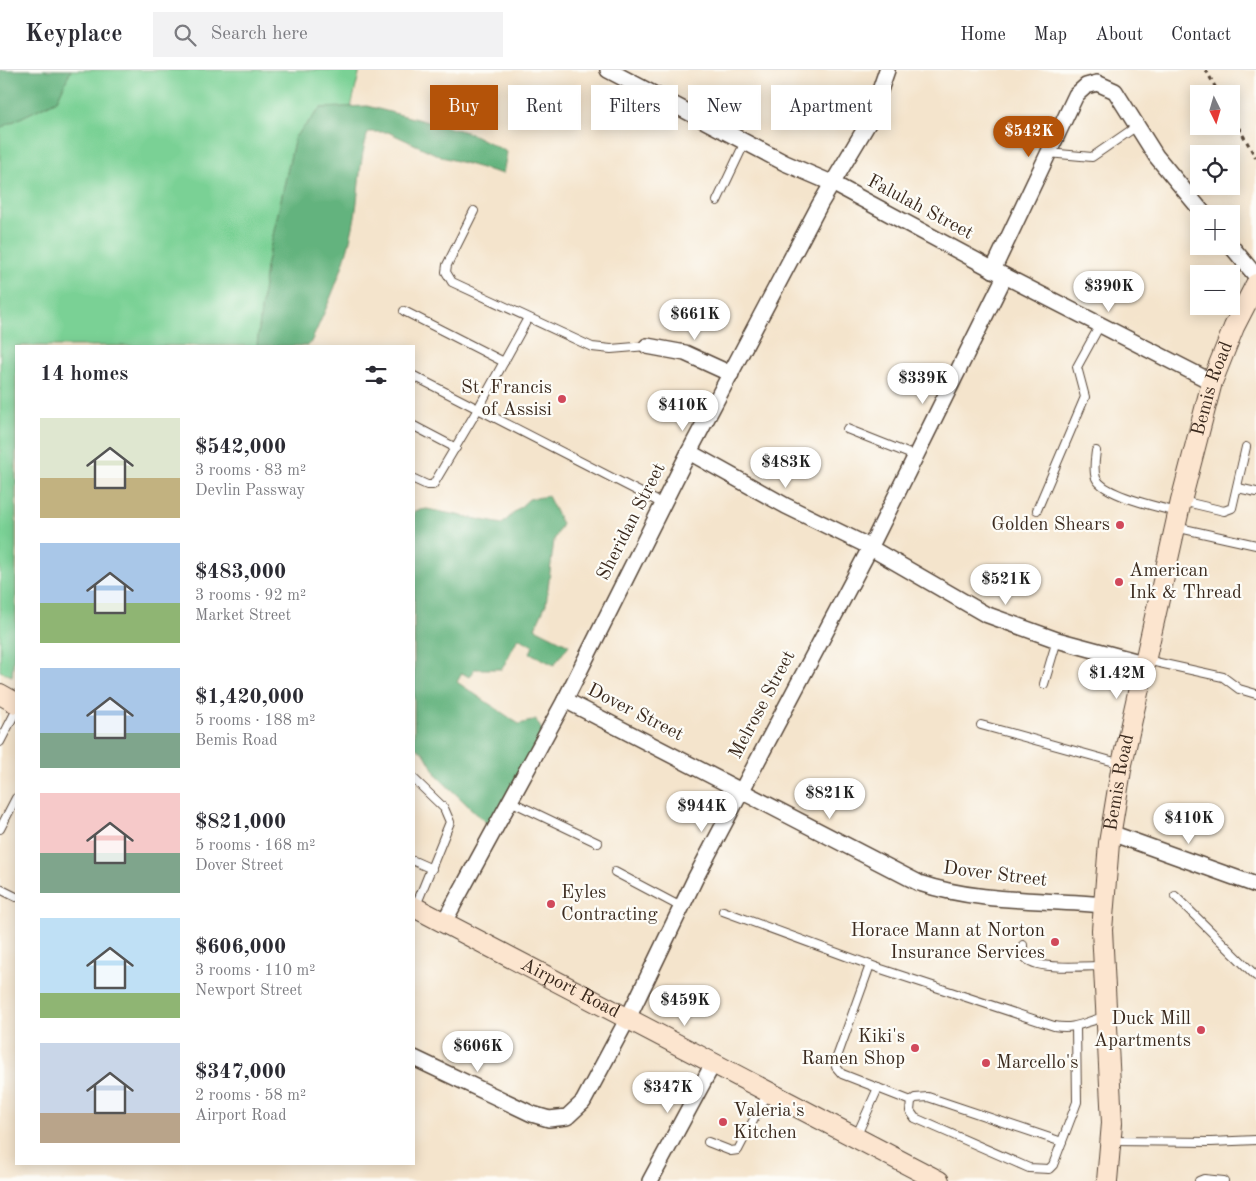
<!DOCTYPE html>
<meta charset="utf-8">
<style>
body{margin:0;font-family:"Old Standard TT",serif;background:#f2f2f3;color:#2b2b33;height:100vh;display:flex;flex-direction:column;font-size:19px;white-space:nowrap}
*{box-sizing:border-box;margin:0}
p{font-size:16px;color:#7c7c81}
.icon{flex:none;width:28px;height:28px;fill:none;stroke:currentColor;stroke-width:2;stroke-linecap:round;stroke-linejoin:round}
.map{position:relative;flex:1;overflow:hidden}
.drawer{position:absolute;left:15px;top:275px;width:400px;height:820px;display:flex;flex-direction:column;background:#fff;border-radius:0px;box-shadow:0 2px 12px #0003}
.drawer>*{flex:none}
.hud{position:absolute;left:430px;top:15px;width:475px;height:45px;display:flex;gap:10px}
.needle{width:32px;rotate:175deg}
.tools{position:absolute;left:1190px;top:15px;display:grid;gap:10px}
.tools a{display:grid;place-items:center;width:50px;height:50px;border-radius:0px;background:#fff;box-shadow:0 2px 12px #0003;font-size:25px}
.price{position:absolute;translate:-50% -42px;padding:0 11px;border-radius:18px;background:#fff;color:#222;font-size:16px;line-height:32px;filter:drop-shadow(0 1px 2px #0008)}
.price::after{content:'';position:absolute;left:50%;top:30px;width:15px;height:11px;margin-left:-8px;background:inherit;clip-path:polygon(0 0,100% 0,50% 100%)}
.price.active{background:#b45309;color:#fff}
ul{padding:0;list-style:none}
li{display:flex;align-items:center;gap:15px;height:125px;padding:0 25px}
li span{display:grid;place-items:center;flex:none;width:140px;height:100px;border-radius:0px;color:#555}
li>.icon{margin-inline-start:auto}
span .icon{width:60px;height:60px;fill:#fffc;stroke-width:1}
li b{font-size:21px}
h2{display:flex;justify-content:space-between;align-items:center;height:60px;padding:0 25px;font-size:21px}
.tag{padding:0 18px;border-radius:0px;background:#fff;box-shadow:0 2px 12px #0003;font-size:18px;line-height:45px}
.tag.active{background:#b45309;color:#fff}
header{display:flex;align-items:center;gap:30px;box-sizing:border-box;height:70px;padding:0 25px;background:#fff;border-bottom:1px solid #e1e1e2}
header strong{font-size:24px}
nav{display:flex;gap:28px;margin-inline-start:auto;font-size:18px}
.search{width:350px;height:45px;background:#f2f2f3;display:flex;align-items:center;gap:12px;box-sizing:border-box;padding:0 18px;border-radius:0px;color:#7c7c81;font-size:19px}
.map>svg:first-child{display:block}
.green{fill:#7ad195;stroke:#5a7e5a}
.forest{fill:#63b37e;stroke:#4f6e4e}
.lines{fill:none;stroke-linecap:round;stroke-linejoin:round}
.service-casing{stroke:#574638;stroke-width:10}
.minor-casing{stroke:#574638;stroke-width:18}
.secondary-casing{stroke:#574638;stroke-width:22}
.path{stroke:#574638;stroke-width:3;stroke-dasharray:4 4;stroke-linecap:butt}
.service{stroke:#fff;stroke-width:8}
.minor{stroke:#fff;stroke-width:15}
.secondary{stroke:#fce5cf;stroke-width:20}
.poi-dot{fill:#d1495b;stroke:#fdfcf7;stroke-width:2}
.labels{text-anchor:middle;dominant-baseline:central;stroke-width:4.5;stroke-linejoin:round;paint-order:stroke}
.street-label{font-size:19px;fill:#3b2a1e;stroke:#fdfcf7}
.poi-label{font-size:19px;fill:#3b2a1e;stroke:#fdfcf7;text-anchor:end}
</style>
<header>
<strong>Keyplace</strong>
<div class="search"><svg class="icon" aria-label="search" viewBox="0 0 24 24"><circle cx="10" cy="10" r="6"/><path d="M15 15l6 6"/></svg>Search here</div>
<nav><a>Home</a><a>Map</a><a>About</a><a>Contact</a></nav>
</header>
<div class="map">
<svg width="1256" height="1111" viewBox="0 0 1256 1111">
<rect width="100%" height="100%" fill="#fdfcf7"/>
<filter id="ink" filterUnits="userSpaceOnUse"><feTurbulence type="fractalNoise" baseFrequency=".02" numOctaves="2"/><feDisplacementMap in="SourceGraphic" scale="10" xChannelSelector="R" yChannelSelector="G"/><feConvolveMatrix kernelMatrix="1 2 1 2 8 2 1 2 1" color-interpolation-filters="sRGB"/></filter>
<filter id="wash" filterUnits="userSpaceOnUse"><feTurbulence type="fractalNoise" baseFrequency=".0096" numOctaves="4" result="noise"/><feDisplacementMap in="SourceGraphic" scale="20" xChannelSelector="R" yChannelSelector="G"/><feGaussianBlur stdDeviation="1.12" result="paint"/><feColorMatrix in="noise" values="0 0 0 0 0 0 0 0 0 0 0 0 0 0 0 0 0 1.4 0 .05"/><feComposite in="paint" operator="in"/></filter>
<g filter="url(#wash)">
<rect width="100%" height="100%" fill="#f4e4cc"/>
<path class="green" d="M71 0H360L351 37 321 38 295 67 266 197 257 276H16V564L12 606 0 601V58L57 30Z"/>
<g class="forest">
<path d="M0 0H71L57 30 0 58Z"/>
<path d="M367 36 470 63 507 82 503 104 442 87 388 62H368C358 93 360 125 353 157 345 197 328 235 311 272L308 276H257L266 197 295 67 321 38Z"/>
<path d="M548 426 562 454 554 470 546 534 535 558 569 575 554 595 530 583 533 576 518 568 502 599H474L469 607 462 603 457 612 519 654 536 650 545 665 497 755 485 752 437 706 424 683 414 677V441L427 439 502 454 529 429Z"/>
</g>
</g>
<g filter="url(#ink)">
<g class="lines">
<g class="service-casing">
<g id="service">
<path d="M1048 83 1092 87 1137 56"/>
<path d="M717 131 745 72"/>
<path d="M474 141 447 195 446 202 452 212 592 277 611 279 647 276"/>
<path d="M404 241 504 292"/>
<path d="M528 248 478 339 663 434"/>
<path d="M414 306 478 339 433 415H427L414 409"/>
<path d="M414 356 456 378"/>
<path d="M847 359 915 386"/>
<path d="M1096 381C1095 389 1093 400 1096 408 1103 425 1161 438 1178 442"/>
<path d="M1238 418 1256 422"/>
<path d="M1182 431 1224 441 1232 438 1246 377"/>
<path d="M1037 440 1085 327 1077 297 1100 255"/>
<path d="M1175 457 1256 475"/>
<path d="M1146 590 1223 607 1239 619 1256 624"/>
<path d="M1044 614 1057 570"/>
<path d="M981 655 1122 694"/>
<path d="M0 672 16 641"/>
<path d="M414 709 444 738 450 752 415 838"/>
<path d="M510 731 598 773"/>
<path d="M0 759 16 728"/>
<path d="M414 791 432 799"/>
<path d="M615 802 681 837"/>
<path d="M0 819 16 827"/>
<path d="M1175 826 1256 906"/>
<path d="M723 841 881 899 1054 956C1078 960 1084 951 1106 947"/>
<path d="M1023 875C1023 879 1023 884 1025 887 1034 901 1087 896 1103 896"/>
<path d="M870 895 837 987 836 997 842 1004 911 1031"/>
<path d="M856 1067 878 1018"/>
<path d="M1111 1071 1211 1072 1256 1070"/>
<path d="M708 1072 731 1081 738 1080 768 1022"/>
<path d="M1062 1072 928 1027 915 1028 911 1031 910 1041 915 1048 1029 1098 1049 1099 1053 1095 1077 1032 1076 957"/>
<path d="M1199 1111 1204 1109 1224 1111"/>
</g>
</g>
<g class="minor-casing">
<g id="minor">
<path d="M608 0 785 93 834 114 1005 206 1212 312"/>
<path d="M1231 176 1256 206"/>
<path d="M993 200 1076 25 1086 16 1097 13 1115 21 1156 86 1204 144"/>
<path d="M647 276 685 283 731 304"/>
<path d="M689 382 786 436 862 473 985 544 1057 570 1143 593"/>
<path d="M565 630 919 813C979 833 1042 829 1105 835"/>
<path d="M1111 763 1256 815"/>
<path d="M444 852 565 630 689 382 820 134 869 52 887 0"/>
<path d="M414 988 532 1044 549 1049 567 1047 583 1032 628 948 696 807 870 478 1005 206"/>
<path d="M650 1111 714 992"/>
</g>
</g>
<g class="secondary-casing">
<g id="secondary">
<path d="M0 624 16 633"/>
<path id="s1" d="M414 837 939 1111"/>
<path id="s2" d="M1107 1111 1112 1053 1102 860 1109 773 1122 694 1181 431 1212 312 1234 257 1256 214"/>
</g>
</g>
<g class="path">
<path d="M1206 0 1219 24"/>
<path d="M1231 44 1256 88"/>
</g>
<use href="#service" class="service"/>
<use href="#minor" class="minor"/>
<use href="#secondary" class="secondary"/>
</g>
</g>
<g class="poi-dot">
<circle cx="562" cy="329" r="5"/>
<circle cx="1120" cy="455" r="5"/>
<circle cx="1119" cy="512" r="5"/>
<circle cx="551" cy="834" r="5"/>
<circle cx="1055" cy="872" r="5"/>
<circle cx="1201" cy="960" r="5"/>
<circle cx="915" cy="978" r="5"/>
<circle cx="986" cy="993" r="5"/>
<circle cx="723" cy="1052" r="5"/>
</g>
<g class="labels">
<g class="street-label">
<text transform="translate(920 138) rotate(28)">Falulah Street</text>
<text stroke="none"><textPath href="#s2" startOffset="805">Bemis Road</textPath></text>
<text transform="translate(632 452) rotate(-63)">Sheridan Street</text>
<text transform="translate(763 635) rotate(-62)">Melrose Street</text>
<text transform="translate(635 643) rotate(27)">Dover Street</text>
<text stroke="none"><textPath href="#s2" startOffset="400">Bemis Road</textPath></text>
<text transform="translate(995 805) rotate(7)">Dover Street</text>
<text stroke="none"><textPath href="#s1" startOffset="176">Airport Road</textPath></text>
</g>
<g class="poi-label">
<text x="552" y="318">St. Francis<tspan x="552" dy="22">of Assisi</tspan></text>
<text x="1110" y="455">Golden Shears</text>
<text x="1129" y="501" text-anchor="start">American<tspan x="1129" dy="22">Ink &amp; Thread</tspan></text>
<text x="561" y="823" text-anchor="start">Eyles<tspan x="561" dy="22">Contracting</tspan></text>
<text x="1045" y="861">Horace Mann at Norton<tspan x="1045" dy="22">Insurance Services</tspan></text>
<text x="1191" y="949">Duck Mill<tspan x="1191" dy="22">Apartments</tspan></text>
<text x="905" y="967">Kiki's<tspan x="905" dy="22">Ramen Shop</tspan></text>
<text x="996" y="993" text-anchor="start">Marcello's</text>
<text x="733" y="1041" text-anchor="start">Valeria's<tspan x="733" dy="22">Kitchen</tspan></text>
</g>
</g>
</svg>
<div class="tools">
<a><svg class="needle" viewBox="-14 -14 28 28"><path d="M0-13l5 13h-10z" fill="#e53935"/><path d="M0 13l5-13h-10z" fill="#7c7c81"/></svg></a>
<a><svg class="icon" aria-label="locate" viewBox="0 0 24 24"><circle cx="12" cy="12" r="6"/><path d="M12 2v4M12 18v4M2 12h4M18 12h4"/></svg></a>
<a>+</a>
<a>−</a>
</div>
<b class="price active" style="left:1029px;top:88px">$542K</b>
<b class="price" style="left:1109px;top:243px">$390K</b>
<b class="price" style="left:695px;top:271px">$661K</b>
<b class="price" style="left:923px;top:335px">$339K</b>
<b class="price" style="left:683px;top:362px">$410K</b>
<b class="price" style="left:786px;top:419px">$483K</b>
<b class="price" style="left:1006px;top:536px">$521K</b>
<b class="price" style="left:1117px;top:630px">$1.42M</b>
<b class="price" style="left:830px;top:750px">$821K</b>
<b class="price" style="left:702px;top:763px">$944K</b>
<b class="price" style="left:1189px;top:775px">$410K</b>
<b class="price" style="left:685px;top:957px">$459K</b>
<b class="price" style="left:478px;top:1003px">$606K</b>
<b class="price" style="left:668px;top:1044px">$347K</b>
<div class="hud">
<a class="tag active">Buy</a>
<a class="tag">Rent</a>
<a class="tag">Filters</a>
<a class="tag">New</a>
<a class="tag">Apartment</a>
</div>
<section class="drawer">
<h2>14 homes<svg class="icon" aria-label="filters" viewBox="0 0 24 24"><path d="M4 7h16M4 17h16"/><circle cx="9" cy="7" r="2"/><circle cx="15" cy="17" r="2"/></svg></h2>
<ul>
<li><span style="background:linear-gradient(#dfe7d0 60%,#c2b280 0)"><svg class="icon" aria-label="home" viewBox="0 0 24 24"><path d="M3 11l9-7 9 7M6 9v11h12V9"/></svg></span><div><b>$542,000</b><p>3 rooms · 83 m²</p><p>Devlin Passway</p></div></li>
<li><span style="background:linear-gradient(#a9c7e8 60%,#8fb573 0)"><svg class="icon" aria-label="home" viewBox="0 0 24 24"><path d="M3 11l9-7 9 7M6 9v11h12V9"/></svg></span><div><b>$483,000</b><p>3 rooms · 92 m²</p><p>Market Street</p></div></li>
<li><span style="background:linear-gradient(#a9c7e8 65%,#7fa58c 0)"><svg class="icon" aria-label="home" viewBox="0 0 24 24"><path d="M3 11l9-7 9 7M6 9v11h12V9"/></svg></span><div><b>$1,420,000</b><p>5 rooms · 188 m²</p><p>Bemis Road</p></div></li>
<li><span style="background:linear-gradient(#f6c9c9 60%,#7fa58c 0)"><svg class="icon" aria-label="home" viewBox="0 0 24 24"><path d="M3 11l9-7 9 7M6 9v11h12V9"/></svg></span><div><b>$821,000</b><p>5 rooms · 168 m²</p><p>Dover Street</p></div></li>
<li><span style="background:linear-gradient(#bfe0f5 75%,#8fb573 0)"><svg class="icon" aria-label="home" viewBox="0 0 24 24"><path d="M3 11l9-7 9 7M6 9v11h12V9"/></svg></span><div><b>$606,000</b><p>3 rooms · 110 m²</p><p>Newport Street</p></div></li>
<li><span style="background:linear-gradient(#c9d6e8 70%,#b9a48a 0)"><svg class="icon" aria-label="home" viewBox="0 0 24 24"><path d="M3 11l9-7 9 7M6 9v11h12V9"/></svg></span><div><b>$347,000</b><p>2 rooms · 58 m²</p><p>Airport Road</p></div></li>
</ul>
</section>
</div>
